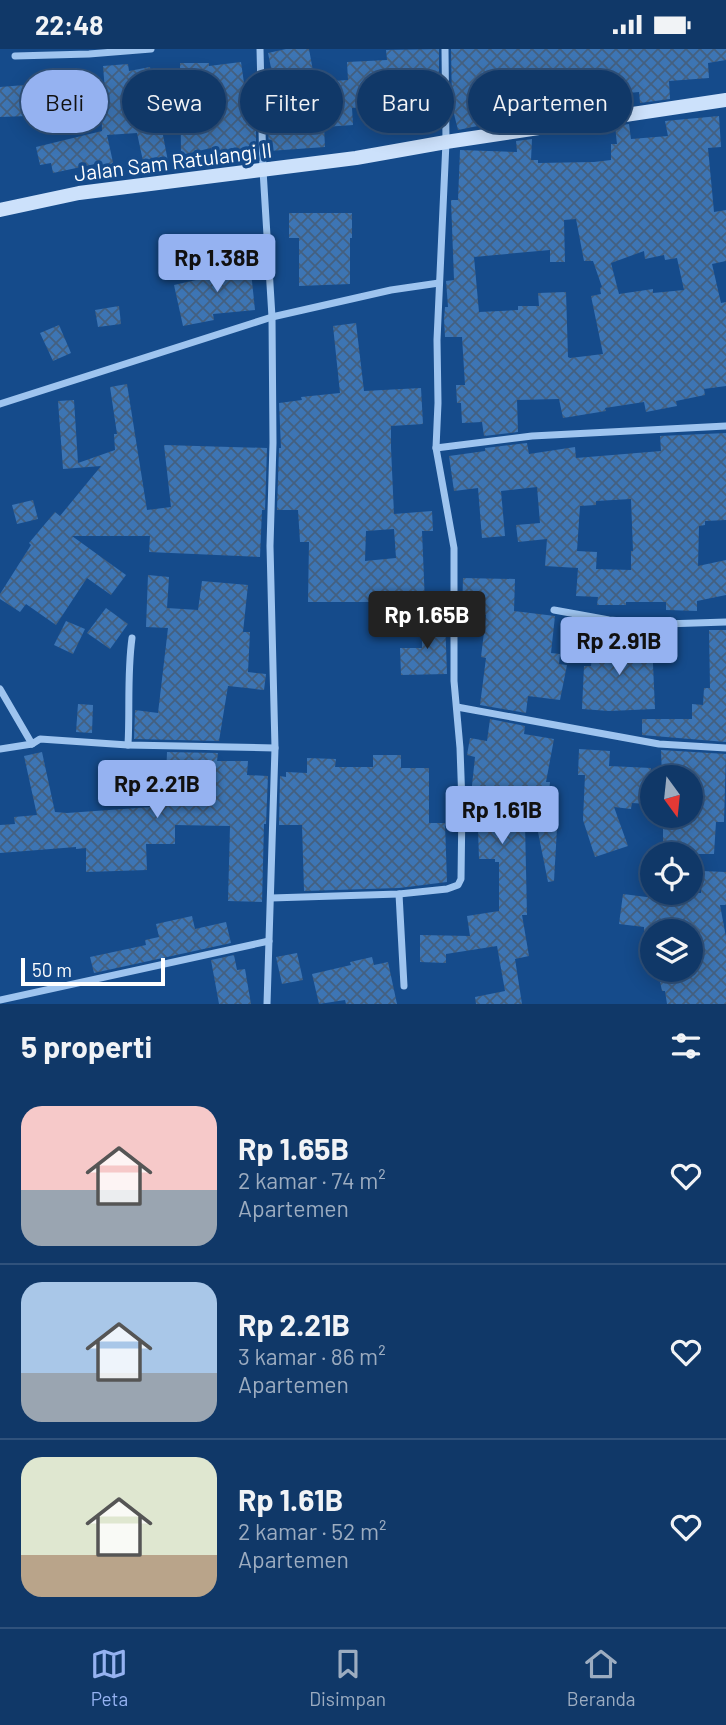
<!DOCTYPE html>
<html lang="id">
<meta charset="utf-8">
<style>
body{margin:0;font-family:Barlow,sans-serif;background:#1e4371;color:#f1f3f6;height:100vh;display:flex;flex-direction:column;font-size:26px;white-space:nowrap}
*{box-sizing:border-box;margin:0}
p{font-size:23px;color:#9cacc0}
.icon{flex:none;width:38px;height:38px;fill:none;stroke:currentColor;stroke-width:2;stroke-linecap:round;stroke-linejoin:round}
.map{position:relative;height:955px;overflow:hidden}
.sheet{display:flex;flex-direction:column;background:#103868;flex:1}
.sheet>*{flex:none}
.banner{position:absolute;left:21px;top:21px;width:684px;height:63px;display:flex;gap:14px}
.needle{width:46px;rotate:165deg}
.tools{position:absolute;left:640px;top:716px;display:grid;gap:14px}
.tools a{display:grid;place-items:center;width:63px;height:63px;border-radius:50%;background:#103868;box-shadow:0 4px 18px #0003,0 0 0 2px #30527c;font-size:35px}
.scale{position:absolute;left:21px;bottom:18px;width:144px;box-sizing:border-box;padding-left:7px;border:4px solid #fff;border-top:0;font-size:19px;line-height:24px;white-space:nowrap;color:#fff;-webkit-text-stroke:5px #154b8b;paint-order:stroke}
.price{position:absolute;translate:-50% -60px;padding:0 16px;border-radius:7px;background:#95b2f1;color:#111;font-size:23px;line-height:46px;filter:drop-shadow(0 2px 4px #0008)}
.price::after{content:'';position:absolute;left:50%;top:42px;width:21px;height:16px;margin-left:-10px;background:inherit;clip-path:polygon(0 0,100% 0,50% 100%)}
.price.current{background:#222;color:#fff}
ul{padding:0;list-style:none}
li{display:flex;align-items:center;gap:21px;height:175px;padding:0 21px}
li+li{border-top:2px solid #30527c}
li span{display:grid;place-items:center;flex:none;width:196px;height:140px;border-radius:21px;color:#555}
li>.icon{margin-inline-start:auto}
span .icon{width:84px;height:84px;fill:#fffc;stroke-width:1}
li b{font-size:30px}
h2{display:flex;justify-content:space-between;align-items:center;height:84px;padding:0 21px;font-size:30px}
.chip{padding:0 24px;border-radius:32px;background:#103868;box-shadow:0 4px 18px #0003,0 0 0 2px #30527c;font-size:24px;line-height:63px}
.chip.current{background:#95b2f1;color:#111}
.status{display:flex;justify-content:space-between;align-items:center;height:49px;padding:0 35px;background:#103868;direction:ltr}
.status svg{height:19px;fill:currentColor}
.dock{display:flex;justify-content:space-around;align-items:center;height:98px;border-top:2px solid #30527c;background:#103868;font-size:19px;color:#9cacc0}
.dock a{display:grid;justify-items:center;gap:4px}
.dock .current{color:#95b2f1}
.map>svg:first-child{display:block}
.building{fill:url(#building-cross-hatch);fill-rule:evenodd}
.lines{fill:none;stroke-linecap:round;stroke-linejoin:round}
.street{stroke:#9ec4ef;stroke-width:7}
.secondary{stroke:#cce1fb;stroke-width:14}
.labels{text-anchor:middle;dominant-baseline:central;stroke-width:7;stroke-linejoin:round;paint-order:stroke}
.street-label{font-size:21px;fill:#fff;stroke:#154b8b}
</style>
<div class="status"><b>22:48</b><svg viewBox="0 0 49 12"><path d="M0 12V9h3v3zM5 12V6h3v6zM10 12V3h3v9zM15 12V0h3v12zM26 1h20v11H26zM47 4h2v5h-2z"/></svg></div>
<div class="map">
<svg width="726" height="955" viewBox="0 0 726 955">
<defs>
<pattern id="building-cross-hatch" width="8" height="8" patternUnits="userSpaceOnUse" patternTransform="scale(1.75)"><rect width="8" height="8" fill="#3d75b4"/><path d="M0 0l8 8M0 8l8-8" fill="none" stroke="#446080"/></pattern>
</defs>
<rect width="100%" height="100%" fill="#154b8b"/>
<g class="building">
<path d="M286 0H309L315 33 348 31 347 13 387 11 386 1 439 0V42L419 44 418 38 381 40 382 57 352 59 353 76 324 78 325 98 269 102 268 77 289 76 285 26 273 29 268 4Z"/>
<path d="M451 0H726V11L708 14 709 29 669 32 670 50 640 54 639 43 596 47 597 56 576 59 575 51 530 61 531 71 513 73 512 70 458 81 452 57Z"/>
<path d="M241 13 246 48 247 75H253V78H256V103H253V107L211 108V99L181 106 180 14H209V17Z"/>
<path d="M128 15 129 22 150 18 170 123 146 126 137 84 107 86 114 118 97 122 95 115 53 124 51 114 40 116 36 98 102 82 101 43 105 42 103 17Z"/>
<path d="M25 36 28 67 0 68V38Z"/>
<path d="M719 67 721 98 708 99 714 163 726 161V212L712 215 721 254 726 253V337L704 340 705 346 676 352 677 357 646 363 644 353 605 359 606 362 563 369 559 350 517 351 518 383 484 387 482 373 462 374 461 354H457L456 336H465L462 288H445L444 270 445 258H448L446 232 454 231 451 151H458L460 101 517 103 516 92 532 90 531 111H538V114L594 113 611 111V95H617L615 77 629 75 631 90 668 87 665 72ZM576 170 584 212H593L602 238 600 239 601 245 591 247 603 305 570 309 568 308 566 243 538 244 539 257H518V261L479 263 474 208 550 201V213H565L564 171ZM644 202 645 210 664 206 665 211 677 209 684 241 653 244V240L619 245 611 214Z"/>
<path d="M289 164H352V189H350V235L299 237V189H289Z"/>
<path d="M250 213 255 261 213 265 214 271 183 277 174 236 218 226 217 216Z"/>
<path d="M119 257 121 275 98 278 95 261Z"/>
<path d="M356 274 364 342 421 339 423 375 391 377V399L394 465 432 462 433 482H422L425 554 376 557V553H308L309 493H300L298 461H277L279 399H281L279 354 302 351 301 348 340 344 333 277ZM394 480 396 509 365 512 366 482Z"/>
<path d="M59 276 71 304 53 312 40 284Z"/>
<path d="M127 335 147 461 171 458 164 396 267 399 265 461H262L260 508 149 503 150 487H72L126 526 111 546 87 529 56 576 26 555 20 563 0 550V545L31 496 29 494 55 463 60 467 101 417 63 420 58 352 74 351 78 414 115 401 114 385H117L110 338Z"/>
<path d="M726 384V471L705 472V476L699 477 698 517 726 511V546L697 552V562L666 561V553H626V556H597L598 548 576 547 578 519 545 517 547 490 518 493 516 476 540 474 537 438 501 442 505 487 482 489 478 439 454 442 449 407 485 402V399L527 394 529 405 575 398 576 409 661 402 660 387ZM631 450 633 502H631V521L596 520 597 503 577 502 580 457 596 456V452Z"/>
<path d="M33 451 38 470 17 475 12 456Z"/>
<path d="M148 526 169 528 167 559 198 561 202 532 248 536 243 583H250L248 623 266 625 264 641 228 637 219 692 134 690 135 661 158 664 168 579 146 578Z"/>
<path d="M463 529 515 530 514 562 555 567 551 604 560 605 559 615 567 616 560 651 528 647 526 664 480 656 486 609 481 608 486 566 462 565Z"/>
<path d="M106 559 128 575 110 600 87 584Z"/>
<path d="M422 569H445L447 625 401 626 400 599H422Z"/>
<path d="M66 572 85 580 73 605 54 596Z"/>
<path d="M709 581H726V693L642 686V670H692V655L703 656 704 639H710Z"/>
<path d="M594 590H626V594L652 593 655 660 609 662 582 660 584 617H591Z"/>
<path d="M78 655 93 656 92 684 76 683Z"/>
<path d="M490 670 525 677 524 685 554 690 546 733H550L546 771 525 774 527 866H522L529 907 515 910 522 955H476L475 948 505 942 497 897 446 905V914L420 913V886L470 887 467 867 499 862V813H495V810H479L478 780H471L473 747 471 746 475 708 467 706 470 689 487 692Z"/>
<path d="M579 700 610 702 609 717 651 719 648 755 632 754 631 760 614 758 628 797 595 808 583 771 585 726H578Z"/>
<path d="M661 701 726 705 724 773H716L714 805H663V766H691V728H662Z"/>
<path d="M42 703 55 763 67 764 165 757 167 703 218 704 217 712H248L247 726 268 727 266 775H264L262 853 228 852 230 777 175 776V795H146L147 821 86 823V799L76 800V798L0 804V776L15 775 14 768 37 766 24 707Z"/>
<path d="M373 706H401V719H429V774H445L447 833 399 839 304 842 302 776H279L280 727 286 728V723L307 724V709L336 710 335 718H373Z"/>
<path d="M537 778 557 779 554 832 548 833Z"/>
<path d="M702 822 726 823V856H720L726 888V955H667L665 942H662L658 923 691 920V917H695L691 882H644V878L619 875 623 845 670 851V844H701Z"/>
<path d="M192 867 195 880 226 873 231 894 94 924 90 908 146 896 145 891 159 888 156 875Z"/>
<path d="M297 904 303 931 282 935 276 908Z"/>
<path d="M234 906 237 921 245 920 251 955H219L211 911Z"/>
<path d="M372 908 374 916 388 913 397 955H346L345 951 319 955 312 925 351 916 350 913Z"/>
</g>
<g class="lines">
<g class="street">
<path d="M260 0 263 121 272 268 273 394 270 497 275 699 267 955"/>
<path d="M15 7 89 5 151 0"/>
<path d="M0 355 272 268 391 241 439 234"/>
<path d="M436 399 532 387 726 377"/>
<path d="M554 561 609 571 664 575 726 573"/>
<path d="M0 640 32 695 40 690 128 696 275 699"/>
<path d="M457 658 659 695 726 699"/>
<path d="M128 696C130 660 127 625 132 589"/>
<path d="M0 700 32 695"/>
<path d="M399 845 404 937"/>
<path d="M271 849 399 845 447 840 458 836 461 830 462 755 460 699 454 632V499L436 399 438 354 437 291 446 93 445 0"/>
<path d="M0 951 269 892"/>
</g>
<path class="secondary" d="M0 161 79 144 356 109 446 93 726 51"/>
</g>
<g class="labels">
<g class="street-label">
<text transform="translate(173 112) rotate(-7)">Jalan Sam Ratulangi II</text>
</g>
</g>
</svg>
<div class="tools">
<a><svg class="needle" viewBox="-14 -14 28 28"><path d="M0-13l5 13h-10z" fill="#e53935"/><path d="M0 13l5-13h-10z" fill="#9cacc0"/></svg></a>
<a><svg class="icon" aria-label="locate" viewBox="0 0 24 24"><circle cx="12" cy="12" r="6"/><path d="M12 2v4M12 18v4M2 12h4M18 12h4"/></svg></a>
<a><svg class="icon" aria-label="layers" viewBox="0 0 24 24"><path d="M12 4l9 5-9 5-9-5zM3 14l9 5 9-5"/></svg></a>
</div>
<div class="scale">50 m</div>
<b class="price" style="left:217px;top:245px">Rp 1.38B</b>
<b class="price current" style="left:427px;top:602px">Rp 1.65B</b>
<b class="price" style="left:619px;top:628px">Rp 2.91B</b>
<b class="price" style="left:157px;top:771px">Rp 2.21B</b>
<b class="price" style="left:502px;top:797px">Rp 1.61B</b>
<div class="banner">
<a class="chip current">Beli</a>
<a class="chip">Sewa</a>
<a class="chip">Filter</a>
<a class="chip">Baru</a>
<a class="chip">Apartemen</a>
</div>
</div>
<section class="sheet">
<h2>5 properti<svg class="icon" aria-label="filters" viewBox="0 0 24 24"><path d="M4 7h16M4 17h16"/><circle cx="9" cy="7" r="2"/><circle cx="15" cy="17" r="2"/></svg></h2>
<ul>
<li><span style="background:linear-gradient(#f6c9c9 60%,#9aa5b1 0)"><svg class="icon" aria-label="home" viewBox="0 0 24 24"><path d="M3 11l9-7 9 7M6 9v11h12V9"/></svg></span><div><b>Rp 1.65B</b><p>2 kamar · 74 m²</p><p>Apartemen</p></div><svg class="icon" aria-label="heart" viewBox="0 0 24 24"><path d="M12 20l-8-8c-3-5 5-10 8-4 3-6 11-1 8 4z"/></svg></li>
<li><span style="background:linear-gradient(#a9c7e8 65%,#9aa5b1 0)"><svg class="icon" aria-label="home" viewBox="0 0 24 24"><path d="M3 11l9-7 9 7M6 9v11h12V9"/></svg></span><div><b>Rp 2.21B</b><p>3 kamar · 86 m²</p><p>Apartemen</p></div><svg class="icon" aria-label="heart" viewBox="0 0 24 24"><path d="M12 20l-8-8c-3-5 5-10 8-4 3-6 11-1 8 4z"/></svg></li>
<li><span style="background:linear-gradient(#dfe7d0 70%,#b9a48a 0)"><svg class="icon" aria-label="home" viewBox="0 0 24 24"><path d="M3 11l9-7 9 7M6 9v11h12V9"/></svg></span><div><b>Rp 1.61B</b><p>2 kamar · 52 m²</p><p>Apartemen</p></div><svg class="icon" aria-label="heart" viewBox="0 0 24 24"><path d="M12 20l-8-8c-3-5 5-10 8-4 3-6 11-1 8 4z"/></svg></li>
</ul>
</section>
<nav class="dock">
<a class="current"><svg class="icon" aria-label="map" viewBox="0 0 24 24"><path d="M3 6l6-2 6 2 6-2v14l-6 2-6-2-6 2zM9 4v14M15 6v14"/></svg>Peta</a>
<a><svg class="icon" aria-label="saved" viewBox="0 0 24 24"><path d="M7 4h10v16l-5-4-5 4z"/></svg>Disimpan</a>
<a><svg class="icon" aria-label="home" viewBox="0 0 24 24"><path d="M3 11l9-7 9 7M6 9v11h12V9"/></svg>Beranda</a>
</nav>
